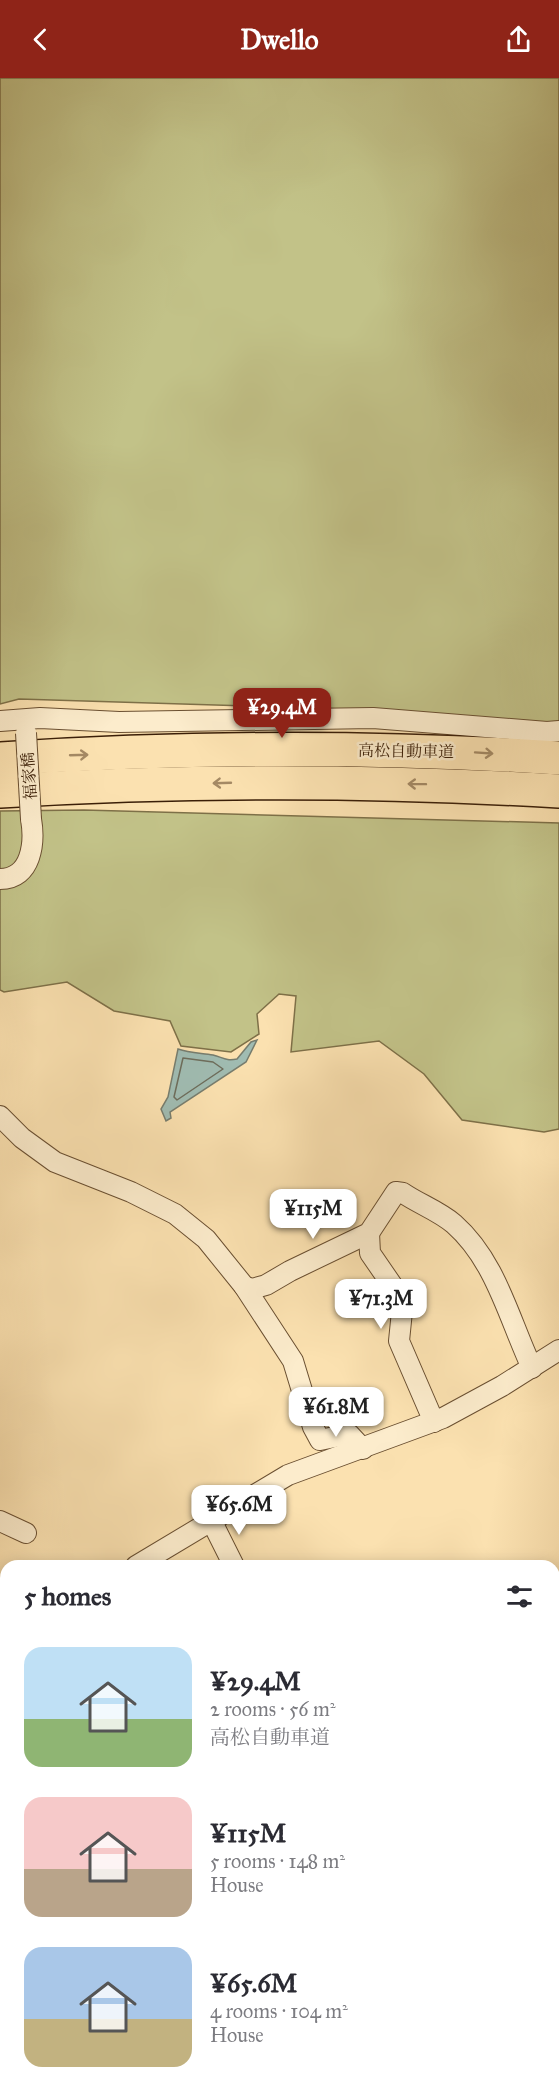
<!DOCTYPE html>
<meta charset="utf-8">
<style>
body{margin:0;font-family:"IM FELL Great Primer","Noto Serif JP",serif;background:#f2f2f3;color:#2b2b33;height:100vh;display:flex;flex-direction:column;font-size:22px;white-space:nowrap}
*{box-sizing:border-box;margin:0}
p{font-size:20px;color:#7c7c81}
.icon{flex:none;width:33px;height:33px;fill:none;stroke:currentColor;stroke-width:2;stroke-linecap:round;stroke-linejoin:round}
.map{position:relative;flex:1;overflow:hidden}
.drawer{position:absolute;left:0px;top:1482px;width:560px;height:536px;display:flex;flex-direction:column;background:#fff;border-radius:18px 18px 0 0;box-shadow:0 3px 15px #0003}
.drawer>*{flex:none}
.price{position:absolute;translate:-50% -51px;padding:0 14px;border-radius:12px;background:#fff;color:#222;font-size:20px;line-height:39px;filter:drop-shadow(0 2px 3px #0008)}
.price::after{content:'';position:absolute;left:50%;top:36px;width:18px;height:14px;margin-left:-9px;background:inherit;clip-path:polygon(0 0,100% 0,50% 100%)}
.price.on{background:#8f2418;color:#fff}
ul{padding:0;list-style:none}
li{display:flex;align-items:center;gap:18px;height:150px;padding:0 24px}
li span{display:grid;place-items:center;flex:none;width:168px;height:120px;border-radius:18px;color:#555}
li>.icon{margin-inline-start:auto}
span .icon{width:72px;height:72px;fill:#fffc;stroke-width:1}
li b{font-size:26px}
h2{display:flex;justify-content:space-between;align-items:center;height:72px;padding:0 24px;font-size:26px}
header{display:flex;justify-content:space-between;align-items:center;height:78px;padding:0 24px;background:#8f2418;color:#fff;font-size:27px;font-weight:700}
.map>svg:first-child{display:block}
.green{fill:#c2c288;stroke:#7e7048;stroke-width:1.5}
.water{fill:#a0bcb2;stroke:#777d6e;stroke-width:1.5}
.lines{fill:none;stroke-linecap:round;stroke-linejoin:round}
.shore{stroke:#6d6d5c;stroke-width:1.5}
.street-casing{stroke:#6a4f31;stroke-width:22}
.primary-casing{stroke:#3a1e07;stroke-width:33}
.highway-casing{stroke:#3a1e07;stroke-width:36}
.street{stroke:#fceccc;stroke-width:20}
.primary{stroke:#fbe1b0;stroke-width:30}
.highway{stroke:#fbe1b0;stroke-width:33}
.street-bridge-casing{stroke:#6a4f31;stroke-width:22;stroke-linecap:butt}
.street-bridge{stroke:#fceccc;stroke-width:20}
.oneway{stroke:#a48964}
.labels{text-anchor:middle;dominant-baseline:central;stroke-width:5;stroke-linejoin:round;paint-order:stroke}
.street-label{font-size:16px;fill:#3a1e07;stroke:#fceccc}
</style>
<header><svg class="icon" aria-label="back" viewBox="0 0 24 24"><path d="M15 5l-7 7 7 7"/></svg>Dwello<svg class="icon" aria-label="share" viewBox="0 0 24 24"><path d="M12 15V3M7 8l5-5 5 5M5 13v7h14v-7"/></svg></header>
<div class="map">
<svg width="559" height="2017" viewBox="0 0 559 2017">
<rect width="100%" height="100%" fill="#fbe1b0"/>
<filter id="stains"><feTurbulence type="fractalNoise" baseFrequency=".00333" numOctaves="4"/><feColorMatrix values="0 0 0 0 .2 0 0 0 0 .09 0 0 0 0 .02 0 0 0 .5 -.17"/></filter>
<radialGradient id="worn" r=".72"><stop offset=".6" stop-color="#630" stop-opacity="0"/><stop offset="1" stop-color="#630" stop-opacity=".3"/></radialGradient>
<g class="green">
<path d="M0 0H559V648L376 632 19 621 0 626Z"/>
<path d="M84 732 559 745V1051L544 1054 462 1042 424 996 379 963 291 974 296 918 279 916 257 936 259 956 231 974 181 968 170 943 114 933 67 904 4 914 0 912V733Z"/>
</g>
<path class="water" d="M257 962 246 984 170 1034 171 1040 166 1043 161 1031 168 1019 178 971C190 975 202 975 213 977 224 980 226 983 237 981L251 964Z"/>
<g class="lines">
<path class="shore" d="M183 980 213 984 223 991 177 1022 174 1019Z"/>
<g class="street-casing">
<g id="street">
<path d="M0 643 40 640 119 644 373 640 547 654 559 653"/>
<path d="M0 801C32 801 35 764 31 741"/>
<path d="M0 1038 22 1060 55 1084 131 1114 175 1136 206 1161 244 1208 252 1211 266 1207 290 1193 369 1155 396 1114 403 1115C419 1126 439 1133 454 1146 496 1183 509 1241 532 1290"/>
<path d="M369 1155 370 1175 403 1223 399 1263 434 1344"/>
<path d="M244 1208 293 1283 313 1349 320 1362 349 1356 363 1371"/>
<path d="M0 1443 26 1455"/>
<path d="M212 1444 234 1488"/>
<path d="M136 1488 288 1397 443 1340 502 1308 559 1272"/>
<path d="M0 1568 6 1564"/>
<path d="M554 1634 559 1632"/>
<path d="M0 1670 6 1668"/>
<path d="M0 1692 6 1708"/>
<path d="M554 1734 559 1732"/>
<path d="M554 1830 559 1838"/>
<path d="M0 1928 6 1940"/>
<path d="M554 1971 559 1969"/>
<path d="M48 2012 50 2017"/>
<path d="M497 2012 499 2017"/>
</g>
</g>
<g class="primary-casing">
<g id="primary">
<path d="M554 1930 559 1926"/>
<path d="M396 2017 406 2012"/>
</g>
</g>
<g class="highway-casing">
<g id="highway">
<path d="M0 681C186 669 373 668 559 680"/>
<path d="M0 713C186 702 373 702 559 713"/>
</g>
</g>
<use href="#street" class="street"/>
<use href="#primary" class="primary"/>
<use href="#highway" class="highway"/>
<g class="street-bridge-casing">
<path id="street-bridge" d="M26 655 31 741"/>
</g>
<use href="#street-bridge" class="street-bridge"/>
</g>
<defs><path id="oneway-shaft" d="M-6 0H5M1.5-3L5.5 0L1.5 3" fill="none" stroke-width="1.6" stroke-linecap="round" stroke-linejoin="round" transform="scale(1.5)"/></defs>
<g class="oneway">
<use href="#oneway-shaft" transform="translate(484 675) rotate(4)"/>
<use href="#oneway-shaft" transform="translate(79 677) rotate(-2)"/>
<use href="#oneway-shaft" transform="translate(222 705) rotate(178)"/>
<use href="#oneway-shaft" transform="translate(417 706) rotate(-179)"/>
</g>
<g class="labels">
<g class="street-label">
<text transform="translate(406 673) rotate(1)">高松自動車道</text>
<text transform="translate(29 698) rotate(-94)">福家橋</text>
</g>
</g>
<rect width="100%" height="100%" filter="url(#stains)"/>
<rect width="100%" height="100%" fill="url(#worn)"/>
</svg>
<b class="price on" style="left:282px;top:661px">¥29.4M</b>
<b class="price" style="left:313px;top:1162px">¥115M</b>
<b class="price" style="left:381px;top:1252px">¥71.3M</b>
<b class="price" style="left:336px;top:1360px">¥61.8M</b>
<b class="price" style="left:239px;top:1458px">¥65.6M</b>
<section class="drawer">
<h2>5 homes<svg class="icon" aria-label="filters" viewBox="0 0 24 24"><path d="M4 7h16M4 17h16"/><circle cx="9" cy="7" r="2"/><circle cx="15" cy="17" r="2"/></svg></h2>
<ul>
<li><span style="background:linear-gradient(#bfe0f5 60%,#8fb573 0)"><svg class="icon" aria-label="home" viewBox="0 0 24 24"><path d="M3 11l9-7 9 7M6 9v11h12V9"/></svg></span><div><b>¥29.4M</b><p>2 rooms · 56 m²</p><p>高松自動車道</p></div></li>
<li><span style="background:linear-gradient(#f6c9c9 60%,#b9a48a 0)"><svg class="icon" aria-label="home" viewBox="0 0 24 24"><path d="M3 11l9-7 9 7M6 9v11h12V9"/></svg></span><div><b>¥115M</b><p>5 rooms · 148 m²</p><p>House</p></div></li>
<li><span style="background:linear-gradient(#a9c7e8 60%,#c2b280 0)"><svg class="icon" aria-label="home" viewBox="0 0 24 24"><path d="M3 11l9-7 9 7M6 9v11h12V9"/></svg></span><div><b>¥65.6M</b><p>4 rooms · 104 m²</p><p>House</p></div></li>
</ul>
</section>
</div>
